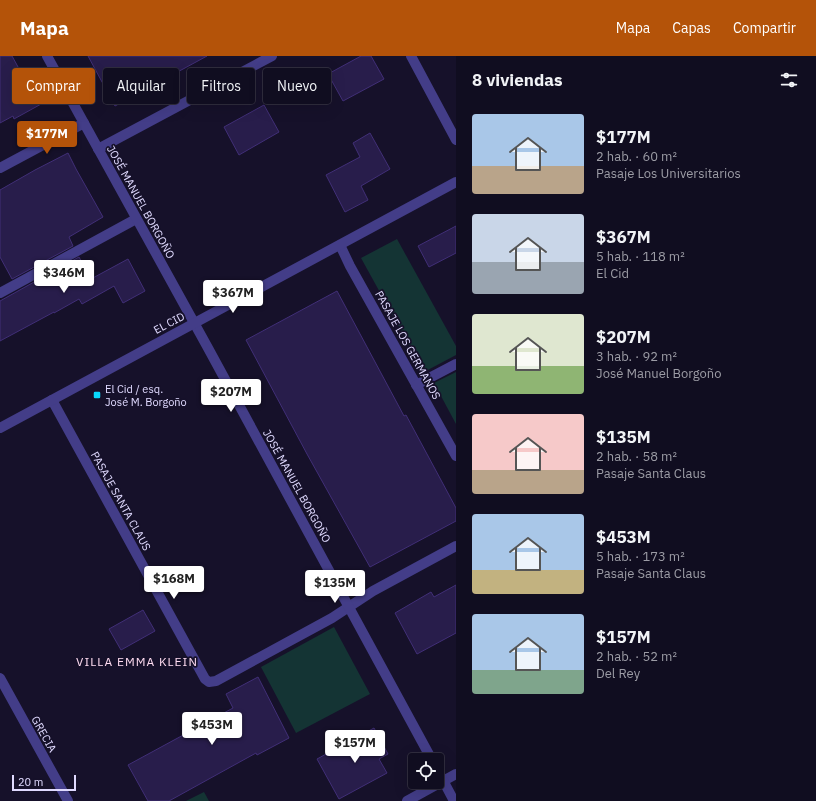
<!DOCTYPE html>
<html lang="es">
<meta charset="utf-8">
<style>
body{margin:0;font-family:"IBM Plex Sans",sans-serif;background:#191629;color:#f1f3f6;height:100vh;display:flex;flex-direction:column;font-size:15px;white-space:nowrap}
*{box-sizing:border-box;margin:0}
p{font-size:13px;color:#9c9ca5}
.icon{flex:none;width:22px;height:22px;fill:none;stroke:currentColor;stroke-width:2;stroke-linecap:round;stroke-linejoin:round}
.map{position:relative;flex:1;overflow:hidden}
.panel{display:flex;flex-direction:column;background:#100d20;width:360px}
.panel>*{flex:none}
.banner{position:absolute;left:12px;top:12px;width:380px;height:36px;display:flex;gap:8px}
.tools{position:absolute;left:408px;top:697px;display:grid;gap:8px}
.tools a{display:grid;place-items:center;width:36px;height:36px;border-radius:4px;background:#100d20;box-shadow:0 4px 16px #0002,0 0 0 1px #302d3e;font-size:20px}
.scale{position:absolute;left:12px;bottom:10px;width:64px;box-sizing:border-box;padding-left:4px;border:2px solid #e0daff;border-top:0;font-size:11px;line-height:14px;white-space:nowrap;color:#e0daff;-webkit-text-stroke:3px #16112a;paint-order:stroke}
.price{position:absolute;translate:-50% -34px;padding:0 9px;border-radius:4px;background:#fff;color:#222;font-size:13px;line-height:26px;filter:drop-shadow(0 1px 2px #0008)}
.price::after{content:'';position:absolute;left:50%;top:24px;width:12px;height:9px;margin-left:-6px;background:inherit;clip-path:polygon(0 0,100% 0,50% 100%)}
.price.active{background:#b45309;color:#fff}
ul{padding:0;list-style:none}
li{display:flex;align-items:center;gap:12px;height:100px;padding:0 16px}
li span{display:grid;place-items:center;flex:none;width:112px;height:80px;border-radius:4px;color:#555}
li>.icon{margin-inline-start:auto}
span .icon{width:48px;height:48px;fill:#fffc;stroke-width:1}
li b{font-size:17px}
h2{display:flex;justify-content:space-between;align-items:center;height:48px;padding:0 16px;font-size:17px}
.pill{padding:0 14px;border-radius:4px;background:#100d20;box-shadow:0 4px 16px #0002,0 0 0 1px #302d3e;font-size:14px;line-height:36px}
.pill.active{background:#b45309;color:#fff}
header{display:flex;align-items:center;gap:24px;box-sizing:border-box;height:56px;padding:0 20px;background:#b45309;color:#fff}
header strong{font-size:19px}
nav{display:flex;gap:22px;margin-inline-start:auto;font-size:14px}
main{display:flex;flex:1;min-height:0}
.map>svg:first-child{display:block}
.green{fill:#143434}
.building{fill:#281d4b;stroke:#412f77}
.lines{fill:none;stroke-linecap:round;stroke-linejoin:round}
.minor{stroke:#433d88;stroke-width:10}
.tertiary{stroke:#433d88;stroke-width:10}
.poi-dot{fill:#08d9fd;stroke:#16112a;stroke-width:1.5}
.labels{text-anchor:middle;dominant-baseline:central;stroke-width:3.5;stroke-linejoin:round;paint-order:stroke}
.street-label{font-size:11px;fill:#e0daff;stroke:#16112a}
.poi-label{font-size:11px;fill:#e0daff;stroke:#16112a;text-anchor:start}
.neighbourhood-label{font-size:12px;letter-spacing:1px;fill:#ffdcf1;stroke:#16112a}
</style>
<header>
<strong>Mapa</strong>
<nav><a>Mapa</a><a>Capas</a><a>Compartir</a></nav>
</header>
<main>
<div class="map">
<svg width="456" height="745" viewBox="0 0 456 745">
<rect width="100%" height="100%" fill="#16112a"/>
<g class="green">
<path d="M397 183 456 290V299L424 316 361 202Z"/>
<path d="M456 316V368L434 327Z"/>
<path d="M334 571 370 638 296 677 261 611Z"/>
<path d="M204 736 209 745H186Z"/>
</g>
<g class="building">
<path d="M0 0H12L28 29 31 27 43 47 14 63 13 60 0 67Z"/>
<path d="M88 0H207L115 50Z"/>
<path d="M361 0H371L384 23 343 45 328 18Z"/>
<path d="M264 49 279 76 239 99 224 71Z"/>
<path d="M370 77 390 113 361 130 368 144 345 156 326 119 360 101 353 87Z"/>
<path d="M68 97 76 113 103 161 69 181 73 190 12 223 0 201V134L35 114Z"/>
<path d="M456 170V197L429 211 418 190Z"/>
<path d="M79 201 91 223 128 203 145 235 123 247 114 230 82 248 79 243 54 257V256L0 285V245Z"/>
<path d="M337 235 404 360 406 359 456 452V465L370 511 307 398 246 284Z"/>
<path d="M456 529V577L417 598 395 557 431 536 434 541Z"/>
<path d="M143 554 155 575 121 594 109 573Z"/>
<path d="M258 621 289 682 257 699 256 697 169 745H148L128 709 233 652 226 638Z"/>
<path d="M374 672 388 698 379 703 387 717 339 743 317 703Z"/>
</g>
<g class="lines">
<g class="minor">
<path d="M411 0 456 84"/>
<path d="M98 93 272 0"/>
<path d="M0 112 84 67"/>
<path d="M340 189 350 210 456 400"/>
<path d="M0 237 136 163"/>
<path d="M416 329 456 308"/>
<path d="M52 344 205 623 209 626 216 625 332 562 373 535 456 490"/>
<path d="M0 622 68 745"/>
<path d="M407 745 456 718"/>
</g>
<g class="tertiary">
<path d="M47 0 208 292 432 704"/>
<path d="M0 372 456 126"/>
<path d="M437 713 454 745"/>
</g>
</g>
<rect class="poi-dot" x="93" y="335" width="8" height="8" rx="2"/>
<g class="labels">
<g class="street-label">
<text transform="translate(141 146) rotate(61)">JOSÉ MANUEL BORGOÑO</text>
<text transform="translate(169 267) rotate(-28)">EL CID</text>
<text transform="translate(408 289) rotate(61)">PASAJE LOS GERMANOS</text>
<text transform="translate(297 430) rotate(61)">JOSÉ MANUEL BORGOÑO</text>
<text transform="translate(121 445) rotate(61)">PASAJE SANTA CLAUS</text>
<text transform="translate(44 678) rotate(61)">GRECIA</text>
</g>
<g class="poi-label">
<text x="105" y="333">El Cid / esq.<tspan x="105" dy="13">José M. Borgoño</tspan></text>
</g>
<g class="neighbourhood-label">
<text x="137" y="605">VILLA EMMA KLEIN</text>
</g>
</g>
</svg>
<div class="tools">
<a><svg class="icon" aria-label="locate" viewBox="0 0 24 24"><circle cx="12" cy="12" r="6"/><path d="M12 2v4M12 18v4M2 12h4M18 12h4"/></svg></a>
</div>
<div class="scale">20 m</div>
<b class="price active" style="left:47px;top:99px">$177M</b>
<b class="price" style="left:64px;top:238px">$346M</b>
<b class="price" style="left:233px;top:258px">$367M</b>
<b class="price" style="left:231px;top:357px">$207M</b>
<b class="price" style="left:174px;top:544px">$168M</b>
<b class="price" style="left:335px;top:548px">$135M</b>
<b class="price" style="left:212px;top:690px">$453M</b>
<b class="price" style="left:355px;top:708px">$157M</b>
<div class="banner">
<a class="pill active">Comprar</a>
<a class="pill">Alquilar</a>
<a class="pill">Filtros</a>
<a class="pill">Nuevo</a>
</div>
</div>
<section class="panel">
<h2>8 viviendas<svg class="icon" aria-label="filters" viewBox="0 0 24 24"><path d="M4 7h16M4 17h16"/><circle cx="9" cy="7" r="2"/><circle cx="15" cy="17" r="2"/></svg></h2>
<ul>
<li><span style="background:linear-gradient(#a9c7e8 65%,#b9a48a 0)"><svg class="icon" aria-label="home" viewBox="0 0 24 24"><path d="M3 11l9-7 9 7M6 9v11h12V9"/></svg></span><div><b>$177M</b><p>2 hab. · 60 m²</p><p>Pasaje Los Universitarios</p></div></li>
<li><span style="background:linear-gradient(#c9d6e8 60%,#9aa5b1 0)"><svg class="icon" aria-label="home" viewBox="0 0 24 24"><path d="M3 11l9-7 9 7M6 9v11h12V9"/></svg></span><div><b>$367M</b><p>5 hab. · 118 m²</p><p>El Cid</p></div></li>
<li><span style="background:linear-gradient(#dfe7d0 65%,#8fb573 0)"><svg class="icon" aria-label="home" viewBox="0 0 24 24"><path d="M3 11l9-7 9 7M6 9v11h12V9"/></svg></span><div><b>$207M</b><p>3 hab. · 92 m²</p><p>José Manuel Borgoño</p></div></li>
<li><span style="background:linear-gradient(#f6c9c9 70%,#b9a48a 0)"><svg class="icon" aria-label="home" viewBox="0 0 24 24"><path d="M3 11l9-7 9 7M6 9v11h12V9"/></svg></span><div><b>$135M</b><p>2 hab. · 58 m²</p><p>Pasaje Santa Claus</p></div></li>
<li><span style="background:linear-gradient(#a9c7e8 70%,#c2b280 0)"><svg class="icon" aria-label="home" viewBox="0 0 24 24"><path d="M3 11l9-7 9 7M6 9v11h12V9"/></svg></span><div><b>$453M</b><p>5 hab. · 173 m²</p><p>Pasaje Santa Claus</p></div></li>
<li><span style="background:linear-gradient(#a9c7e8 70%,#7fa58c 0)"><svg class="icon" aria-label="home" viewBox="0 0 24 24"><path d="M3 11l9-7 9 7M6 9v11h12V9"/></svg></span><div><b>$157M</b><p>2 hab. · 52 m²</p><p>Del Rey</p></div></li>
</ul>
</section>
</main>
